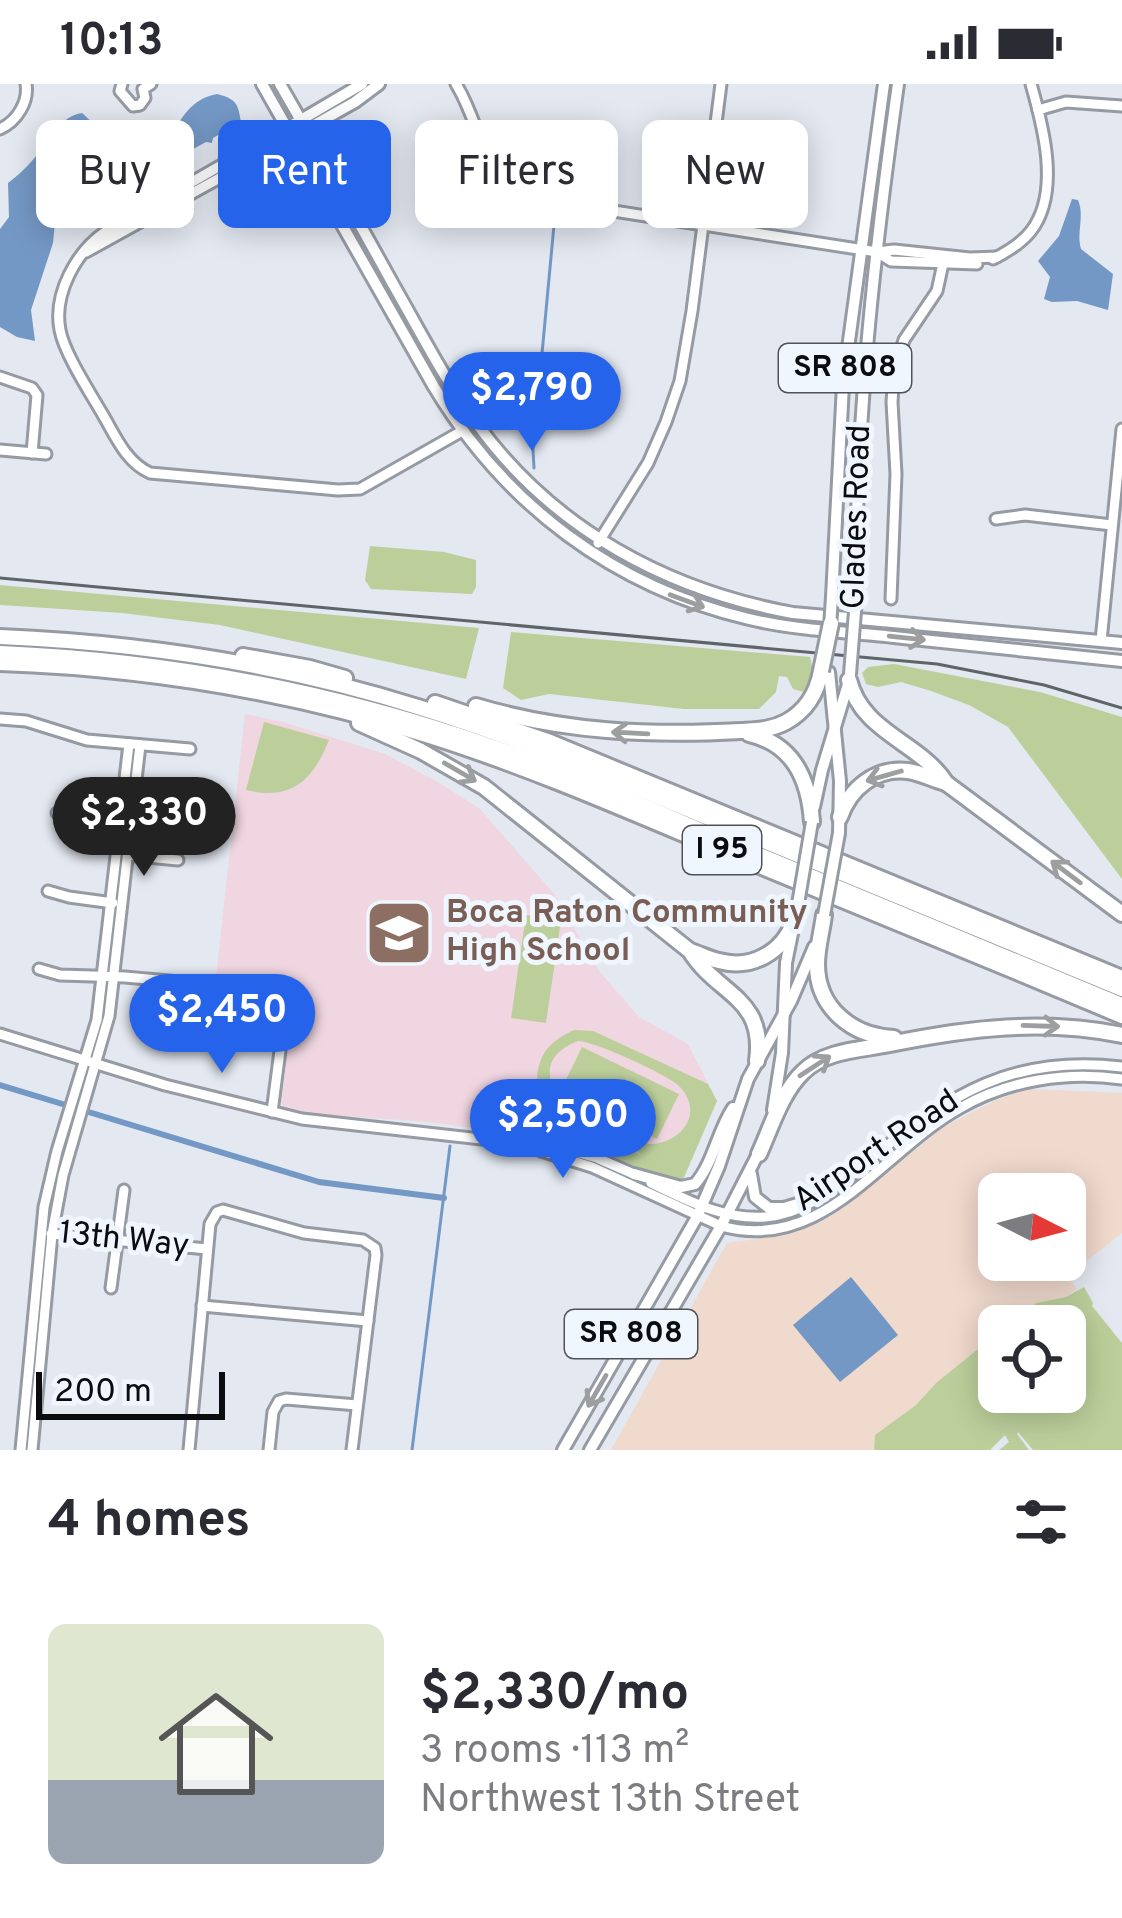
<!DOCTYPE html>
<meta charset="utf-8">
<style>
body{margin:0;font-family:Overpass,sans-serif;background:#f2f2f3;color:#2b2b33;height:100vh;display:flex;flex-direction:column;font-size:45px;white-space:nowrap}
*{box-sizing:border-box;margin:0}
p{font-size:39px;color:#7c7c81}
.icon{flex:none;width:66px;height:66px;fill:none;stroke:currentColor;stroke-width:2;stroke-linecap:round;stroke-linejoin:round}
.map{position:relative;height:1366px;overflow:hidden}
.panel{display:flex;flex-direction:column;background:#fff;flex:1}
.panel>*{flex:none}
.guide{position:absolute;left:36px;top:36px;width:1050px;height:108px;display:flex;gap:24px}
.needle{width:78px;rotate:96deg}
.buttons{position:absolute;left:978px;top:1089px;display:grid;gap:24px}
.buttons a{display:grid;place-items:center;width:108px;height:108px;border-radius:18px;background:#fff;box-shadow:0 6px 30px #0003;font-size:60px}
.scale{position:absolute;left:36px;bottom:30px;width:189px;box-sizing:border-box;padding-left:12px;border:6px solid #0b0c0f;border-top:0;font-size:33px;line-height:42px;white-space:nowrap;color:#0b0c0f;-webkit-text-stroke:9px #f0f6fe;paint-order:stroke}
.price{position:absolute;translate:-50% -102px;padding:0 27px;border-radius:42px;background:#2563eb;color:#fff;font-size:39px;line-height:78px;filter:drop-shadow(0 3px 6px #0008)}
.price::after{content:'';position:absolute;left:50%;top:72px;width:36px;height:27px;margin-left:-18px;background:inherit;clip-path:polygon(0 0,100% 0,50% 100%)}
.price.active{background:#222;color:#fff}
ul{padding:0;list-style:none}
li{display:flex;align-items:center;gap:36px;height:300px;padding:0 48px}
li+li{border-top:3px solid #e1e1e2}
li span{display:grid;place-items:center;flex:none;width:336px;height:240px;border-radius:18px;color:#555}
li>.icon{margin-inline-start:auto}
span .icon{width:144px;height:144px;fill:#fffc;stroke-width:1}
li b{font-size:51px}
h2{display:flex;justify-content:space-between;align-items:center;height:144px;padding:0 48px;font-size:51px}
.tag{padding:0 42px;border-radius:18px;background:#fff;box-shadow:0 6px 30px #0003;font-size:42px;line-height:108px}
.tag.active{background:#2563eb;color:#fff}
.status{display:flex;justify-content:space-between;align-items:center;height:84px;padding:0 60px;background:#fff;direction:ltr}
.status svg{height:33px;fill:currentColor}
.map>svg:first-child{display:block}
.industrial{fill:#f0d9cd;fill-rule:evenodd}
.education{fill:#efd6e0}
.green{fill:#bccf9b;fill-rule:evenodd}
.water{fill:#7498c5}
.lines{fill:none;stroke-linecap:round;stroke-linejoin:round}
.stream{stroke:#7498c5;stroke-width:3}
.canal{stroke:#7498c5;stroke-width:6}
.minor-casing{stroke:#959aa3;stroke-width:15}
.major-casing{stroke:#959aa3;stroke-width:16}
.highway-casing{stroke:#959aa3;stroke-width:20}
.minor{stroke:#fff;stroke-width:9}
.major{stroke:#fff;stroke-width:10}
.highway{stroke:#fff;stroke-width:14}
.rail{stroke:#606368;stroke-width:3}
.major-bridge-casing{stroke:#959aa3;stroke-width:16;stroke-linecap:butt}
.highway-bridge-casing{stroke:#959aa3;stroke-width:20;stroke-linecap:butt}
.major-bridge{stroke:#fff;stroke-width:10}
.highway-bridge{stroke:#fff;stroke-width:14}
.oneway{stroke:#9d9e9f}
.labels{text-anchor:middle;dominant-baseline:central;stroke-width:10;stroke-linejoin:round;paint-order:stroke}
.shield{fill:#f0f6fe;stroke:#505257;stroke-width:3}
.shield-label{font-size:30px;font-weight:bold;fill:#0b0c0f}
.street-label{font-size:33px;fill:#0b0c0f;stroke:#f0f6fe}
.education-label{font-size:33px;font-weight:bold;fill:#785e54;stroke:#f0f6fe;text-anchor:start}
</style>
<div class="status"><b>10:13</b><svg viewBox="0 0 49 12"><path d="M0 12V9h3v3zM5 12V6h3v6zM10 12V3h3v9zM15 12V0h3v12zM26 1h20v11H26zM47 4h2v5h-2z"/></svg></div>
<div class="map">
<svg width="1122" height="1366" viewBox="0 0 1122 1366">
<rect width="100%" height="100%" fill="#e3e8f1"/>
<path class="industrial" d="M1029 1005 1122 1009V1149L1068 1192 1077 1205 1066 1213 1036 1219 1007 1242H999V1248L936 1299 916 1321 876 1351 873 1366H611L727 1159 787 1151 819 1139 843 1124 942 1044 996 1016ZM999 1110H1065V1176H999Z"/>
<path class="education" d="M245 630 283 638 385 670 438 698 480 725 555 811 599 887 639 933 688 960 717 1017 663 1095 609 1069 570 1058 430 1038 314 1030 286 1025 281 1019 293 927 273 921 214 912Z"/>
<g class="green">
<path d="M370 462 444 468 476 476V503L472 510 371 505 365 496Z"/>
<path d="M0 501 479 544 466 595 220 541 122 529 0 521Z"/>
<path d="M511 548 810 573 814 591 807 609 793 605 787 593 779 592 776 608 759 625H684L549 610 521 616 503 604Z"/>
<path d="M894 580 1040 608 1122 633V795L1008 643 969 621 931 607 901 598 878 603 866 600 862 589 868 583Z"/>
<path d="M264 638 329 656C313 696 292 717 246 706Z"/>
<path d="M526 831 561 836 546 939 511 934Z"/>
<path d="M574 946 593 947 708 1000 717 1017 682 1098C646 1090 613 1070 577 1060 547 1051 513 1054 484 1044L485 1022 490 1011 544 1018 550 1026 566 1035 565 1040 629 1071 632 1067 642 1071C612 1048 520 1035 540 978 546 961 559 953 574 946ZM578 957C594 957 669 991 680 1003 705 1030 680 1060 649 1060L559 1015C543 989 547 969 578 957Z"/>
<path d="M582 963 679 1010 657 1055 560 1008Z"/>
<path d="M1084 1203 1093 1219 1092 1222 1122 1259V1366H1033L1018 1348 1017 1350 1029 1366H999L1009 1358 1005 1351 990 1366H874L875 1351 916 1321 936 1299 999 1248V1308H1065V1242H1007L1036 1219 1066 1213Z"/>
</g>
<g class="water">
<path d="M217 10C236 15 238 19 241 38L213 54 212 59 206 58 162 82 118 72H93L65 97 58 107 53 159 31 226 35 257 17 253 0 243V145L9 133 8 99C16 93 24 86 31 78 47 61 57 33 82 29 92 37 99 48 108 56 115 62 126 63 135 64 183 67 171 19 217 10Z"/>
<path d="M1072 115 1078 116C1085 132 1076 149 1081 165L1113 190 1108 226 1077 217 1052 218 1044 215 1050 193 1038 177 1059 152Z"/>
<path d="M851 1193 898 1251 840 1298 793 1241Z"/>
</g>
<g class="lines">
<g class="stream">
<path d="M534 384 533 366 554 141"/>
<path d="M412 1366 450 1062"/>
</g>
<g class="canal">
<path d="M0 1001 69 1022"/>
<path d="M82 1026 319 1098 444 1114"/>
</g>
<g class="minor-casing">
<g id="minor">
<path d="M122 0 120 7 133 22 140 21 145 14 143 5 151 0"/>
<path d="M456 0C481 40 481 92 530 114L877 168 894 166 970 174 997 173"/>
<path d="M1038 26 1066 18 1122 22"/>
<path d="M286 44 105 148C76 168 53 210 60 246 64 269 91 310 103 331 116 353 126 378 150 389L338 406 360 405 462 347"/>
<path d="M0 45C17 37 29 18 26 0"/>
<path d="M86 168 292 54"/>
<path d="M877 168 891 177 977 180"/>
<path d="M993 175C1007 168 1021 160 1031 147 1061 108 1043 42 1031 0"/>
<path d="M0 293 32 304 37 311 32 369"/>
<path d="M0 366 46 370"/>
<path d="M996 435 1025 431 1112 441"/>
<path d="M598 459 648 379 666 338 680 297 692 227 721 0"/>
<path d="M891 515 896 390 892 318 894 289 904 256 937 207 944 175"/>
<path d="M1101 557 1122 345"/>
<path d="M0 635 26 637 87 656 190 665"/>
<path d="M57 729 77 736 122 741"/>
<path d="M127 771 178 776"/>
<path d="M48 807 69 813 113 819"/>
<path d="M39 885 60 891 125 893 213 901"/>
<path d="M0 950 165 1001 302 1035 561 1064 597 1074 636 1091"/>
<path d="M272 1028 286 921"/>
<path d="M541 1067 592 1083 721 1142C824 1170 881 1068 960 1024 1009 996 1067 987 1122 995"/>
<path d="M651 1099C687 1116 723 1136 765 1133 807 1130 838 1101 869 1076 951 1010 1012 970 1122 983"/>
<path d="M51 1150 207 1165"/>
<path d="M111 1204 124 1106"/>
<path d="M202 1222 368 1237"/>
<path d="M21 1366 44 1123 57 1067 97 936 129 660"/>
<path d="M32 1366 52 1150 63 1091 109 932 140 661"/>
<path d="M189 1366 210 1140 217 1128 223 1126 304 1149 363 1156 375 1164 376 1171 352 1366"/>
<path d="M269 1366 273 1328 279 1317 286 1315 357 1321"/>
</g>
</g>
<g class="major-casing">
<g id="major">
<path d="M262 0 434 303C505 421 614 503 749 535 799 547 852 548 903 554 976 562 1049 570 1122 577"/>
<path d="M280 0C318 66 356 133 393 200 420 247 445 297 478 341 554 445 667 506 793 529L1122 559"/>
<path d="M294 40 362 0"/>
<path d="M300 49 355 18 379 0"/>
<path d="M832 513 843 301 884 0"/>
<path d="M856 515C855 342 874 171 898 0"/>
<path d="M829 588 840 697 839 749"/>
<path d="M814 723 822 686 849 597"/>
<path d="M773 1026 782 969 786 879 798 820"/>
<path d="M634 1090 681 1103 695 1100C714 1078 717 1048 733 1024"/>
<path d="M751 1090 755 1113 769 1124H784L824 1112"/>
<path d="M563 1366 697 1133 719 1082 748 995 791 917 814 863"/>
<path d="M590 1366 721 1142 760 1066"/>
</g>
</g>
<g class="highway-casing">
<g id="highway">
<path d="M0 553C141 559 286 581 421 624 534 659 642 707 752 752 875 803 999 854 1122 905"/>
<path d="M0 569C168 576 332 607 490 662 579 692 665 732 752 768 875 819 999 870 1122 921"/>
<path d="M243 572 310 584 345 594"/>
<path d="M0 579C145 584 291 608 430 652 537 686 640 732 743 775 870 827 996 879 1122 932"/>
<path d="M849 596C862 649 920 658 946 699L1122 830"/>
<path d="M435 619 550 658 1122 894"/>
<path d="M476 622C563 648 650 652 741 647 757 646 771 646 786 638 806 627 817 609 821 587"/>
<path d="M359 639 421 667 484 703 690 867C717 911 766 913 757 977"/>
<path d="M749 650C794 660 809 696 812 738"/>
<path d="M840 733C850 704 876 683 908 687 922 689 933 696 946 699"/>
<path d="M824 831C822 847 817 864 817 880 817 924 852 952 894 954"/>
<path d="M690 867C700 870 709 875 719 877 752 886 783 868 794 837"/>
<path d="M759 1070C771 1044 781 1009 803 988 825 966 861 966 890 960 969 944 1043 935 1122 951"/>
</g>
</g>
<use href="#minor" class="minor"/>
<use href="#major" class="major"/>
<use href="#highway" class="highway"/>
<path class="rail" d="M0 494 937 580 1044 601 1122 624"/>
<g class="major-bridge-casing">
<g id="major-bridge">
<path d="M830 543 832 513"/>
<path d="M850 590 856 515"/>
<path d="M798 820 812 738"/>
<path d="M824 831 839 749"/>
</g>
</g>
<g class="highway-bridge-casing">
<path id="highway-bridge" d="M821 587 831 539"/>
</g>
<use href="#major-bridge" class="major-bridge"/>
<use href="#highway-bridge" class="highway-bridge"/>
</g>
<defs><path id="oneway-shaft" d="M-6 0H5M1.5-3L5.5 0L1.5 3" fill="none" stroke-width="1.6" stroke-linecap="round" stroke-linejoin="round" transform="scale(3)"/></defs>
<g class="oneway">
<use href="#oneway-shaft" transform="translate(687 517) rotate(20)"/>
<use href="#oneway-shaft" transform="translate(907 554) rotate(6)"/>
<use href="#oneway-shaft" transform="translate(630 649) rotate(-177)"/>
<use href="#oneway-shaft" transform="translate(460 688) rotate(30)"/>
<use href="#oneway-shaft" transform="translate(884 692) rotate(164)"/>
<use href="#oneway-shaft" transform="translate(1066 788) rotate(-143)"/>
<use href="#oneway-shaft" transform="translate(1041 942) rotate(2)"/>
<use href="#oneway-shaft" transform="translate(815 982) rotate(-33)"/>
<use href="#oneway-shaft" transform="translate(597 1307) rotate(120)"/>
</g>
<defs>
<g id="school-square" transform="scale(3.45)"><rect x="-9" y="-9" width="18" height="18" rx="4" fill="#8d6e63" stroke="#f0f6fe"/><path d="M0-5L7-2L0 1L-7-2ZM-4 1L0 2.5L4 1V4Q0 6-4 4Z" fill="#fff"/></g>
</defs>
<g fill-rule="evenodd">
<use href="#school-square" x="399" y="849"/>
</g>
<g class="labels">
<g class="shield">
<rect x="779" y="260" width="132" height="48" rx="9"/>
<rect x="683" y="742" width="78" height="48" rx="9"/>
<rect x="565" y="1226" width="132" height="48" rx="9"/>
</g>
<g class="shield-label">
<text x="845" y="284">SR 808</text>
<text x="722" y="766">I 95</text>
<text x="631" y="1250">SR 808</text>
</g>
<g class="street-label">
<text transform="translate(858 433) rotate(-88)">Glades Road</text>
<text transform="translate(877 1068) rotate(-34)">Airport Road</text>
<text transform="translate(124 1157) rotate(6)">13th Way</text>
</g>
<g class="education-label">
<text x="446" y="830">Boca Raton Community<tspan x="446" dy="38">High School</tspan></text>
</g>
</g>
</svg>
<div class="buttons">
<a><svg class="needle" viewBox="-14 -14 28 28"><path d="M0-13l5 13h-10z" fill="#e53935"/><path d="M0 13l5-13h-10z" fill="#7c7c81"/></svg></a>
<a><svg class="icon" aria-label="locate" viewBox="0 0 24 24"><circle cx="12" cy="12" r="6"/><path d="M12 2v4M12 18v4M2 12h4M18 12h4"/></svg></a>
</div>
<div class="scale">200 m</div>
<b class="price" style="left:532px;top:370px">$2,790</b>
<b class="price active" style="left:144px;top:795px">$2,330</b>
<b class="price" style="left:222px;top:992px">$2,450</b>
<b class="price" style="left:563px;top:1097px">$2,500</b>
<div class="guide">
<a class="tag">Buy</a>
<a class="tag active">Rent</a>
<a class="tag">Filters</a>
<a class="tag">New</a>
</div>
</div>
<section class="panel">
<h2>4 homes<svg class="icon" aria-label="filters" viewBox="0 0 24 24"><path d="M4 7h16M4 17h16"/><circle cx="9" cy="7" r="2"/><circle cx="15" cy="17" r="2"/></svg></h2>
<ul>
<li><span style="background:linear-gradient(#dfe7d0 65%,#9aa5b1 0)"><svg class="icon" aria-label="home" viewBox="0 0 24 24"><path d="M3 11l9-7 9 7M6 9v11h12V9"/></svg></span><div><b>$2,330/mo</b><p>3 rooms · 113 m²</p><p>Northwest 13th Street</p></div></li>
</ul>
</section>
